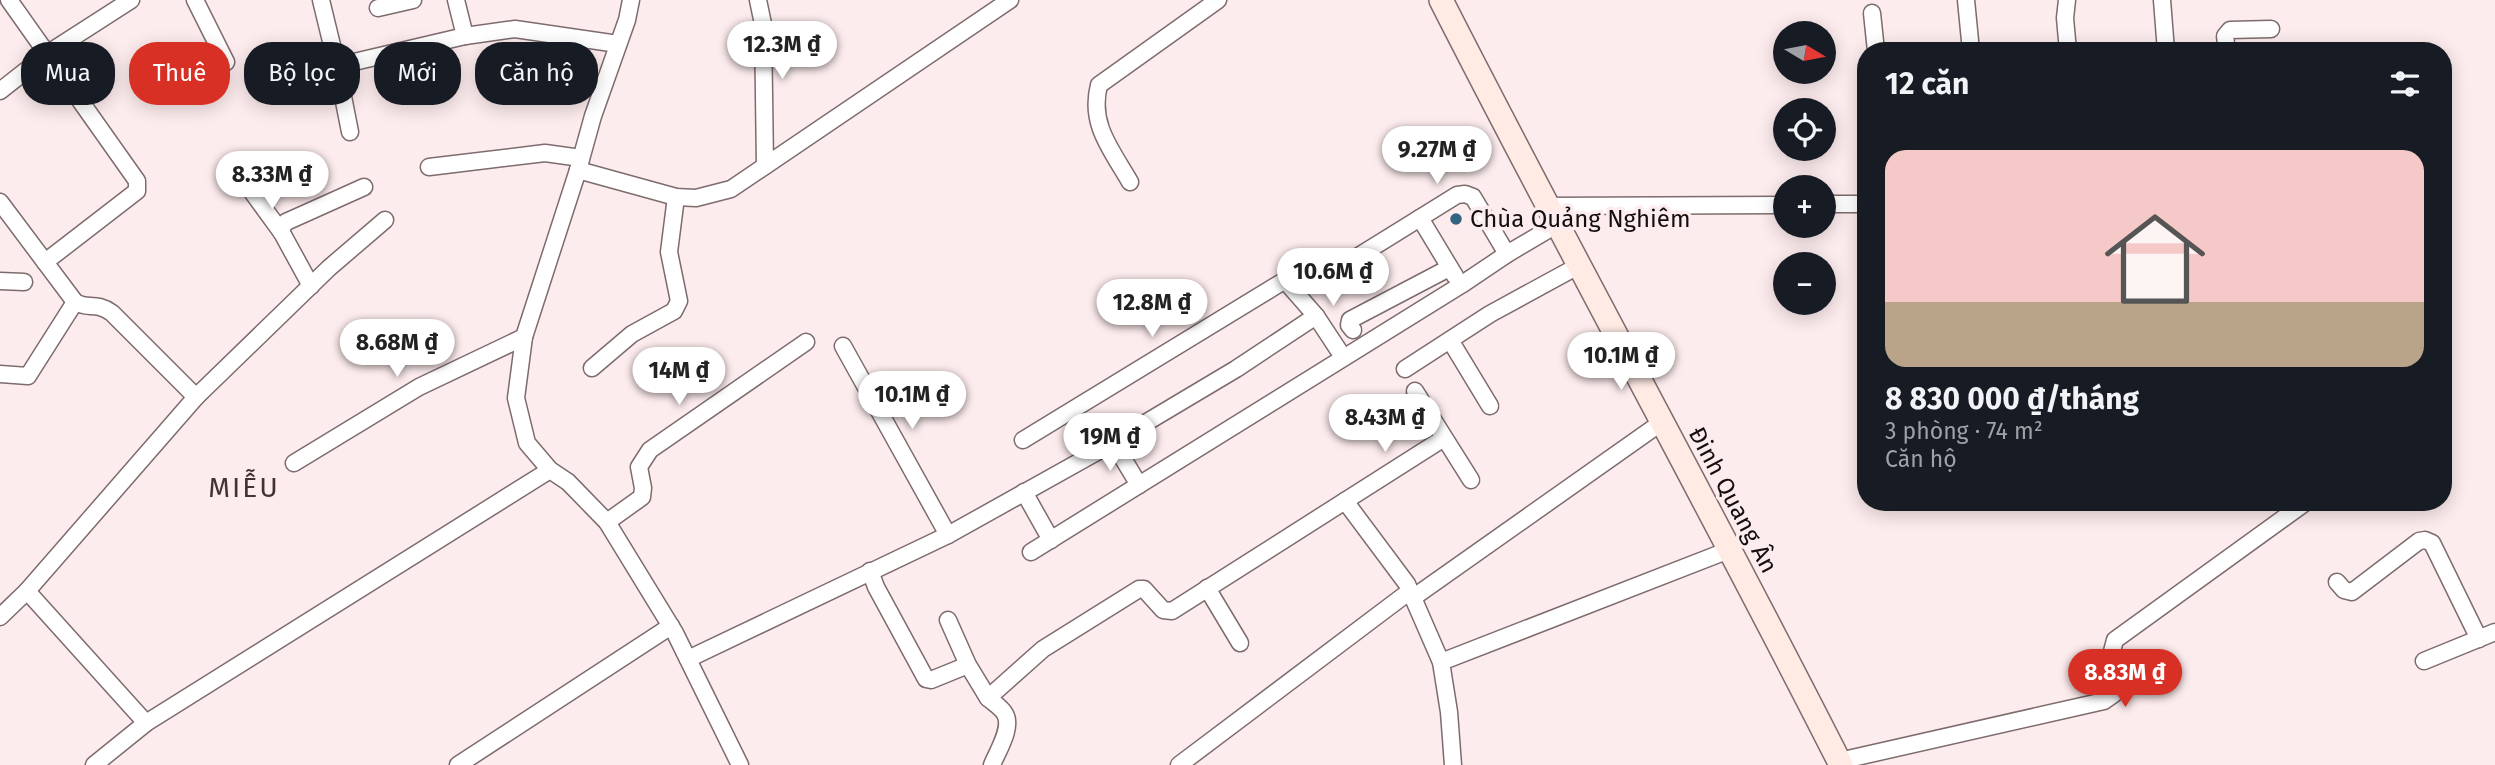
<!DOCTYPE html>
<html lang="vi">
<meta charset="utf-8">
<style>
body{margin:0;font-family:"Fira Sans",sans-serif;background:#20242c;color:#f1f3f6;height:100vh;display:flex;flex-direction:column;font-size:26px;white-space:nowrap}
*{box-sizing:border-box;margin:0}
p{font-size:23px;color:#9ea1a6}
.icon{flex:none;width:38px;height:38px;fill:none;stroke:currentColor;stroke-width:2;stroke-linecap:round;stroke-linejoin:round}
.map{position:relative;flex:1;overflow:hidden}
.panel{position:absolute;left:1857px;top:42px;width:595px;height:469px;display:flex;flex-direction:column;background:#171b24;border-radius:28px;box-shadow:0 4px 18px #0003}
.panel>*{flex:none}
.banner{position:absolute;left:21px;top:42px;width:665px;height:63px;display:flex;gap:14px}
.needle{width:46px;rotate:100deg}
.tools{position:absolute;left:1773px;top:21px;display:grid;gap:14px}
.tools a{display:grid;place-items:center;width:63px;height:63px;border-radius:50%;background:#171b24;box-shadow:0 4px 18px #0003;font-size:35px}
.price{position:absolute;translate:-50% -60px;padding:0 16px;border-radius:24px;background:#fff;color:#222;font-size:23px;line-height:46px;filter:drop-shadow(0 2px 4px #0008)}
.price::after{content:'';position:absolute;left:50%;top:42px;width:21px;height:16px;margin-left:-10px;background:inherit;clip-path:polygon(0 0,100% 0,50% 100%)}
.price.active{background:#d93025;color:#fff}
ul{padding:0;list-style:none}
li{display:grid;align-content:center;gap:14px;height:371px;padding:0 28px}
li span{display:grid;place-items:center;height:217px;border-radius:21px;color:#555}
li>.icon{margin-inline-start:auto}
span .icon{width:126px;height:126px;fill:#fffc;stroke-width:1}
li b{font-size:30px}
h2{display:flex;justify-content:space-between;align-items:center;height:84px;padding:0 28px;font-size:30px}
.tag{padding:0 24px;border-radius:28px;background:#171b24;box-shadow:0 4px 18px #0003;font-size:24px;line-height:63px}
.tag.active{background:#d93025;color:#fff}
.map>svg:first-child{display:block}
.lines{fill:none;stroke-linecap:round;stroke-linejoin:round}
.street-casing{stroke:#7d6b6d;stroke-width:19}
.secondary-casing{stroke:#7d6b6d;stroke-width:26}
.street{stroke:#fff;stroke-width:16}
.secondary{stroke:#ffeae4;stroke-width:23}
.poi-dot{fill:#326481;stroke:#fdeced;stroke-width:2.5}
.labels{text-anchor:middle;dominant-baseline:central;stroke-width:7;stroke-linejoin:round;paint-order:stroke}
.poi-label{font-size:24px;fill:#150e0f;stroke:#fdeced;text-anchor:start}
.street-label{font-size:24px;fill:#150e0f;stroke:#fdeced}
.quarter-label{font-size:28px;letter-spacing:2px;fill:#423234;stroke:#fdeced}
</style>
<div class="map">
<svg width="2495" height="765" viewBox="0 0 2495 765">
<rect width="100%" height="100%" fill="#fdeced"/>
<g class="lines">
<g class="street-casing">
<g id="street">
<path d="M9 0 137 181V191L45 262"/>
<path d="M195 0 226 62 208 74"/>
<path d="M321 0 337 66 350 132"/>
<path d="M456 0 465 36"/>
<path d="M758 0 763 24 765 166"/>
<path d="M1966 0 1971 51"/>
<path d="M2067 0 2065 18 2068 51"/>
<path d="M2162 0 2166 51"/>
<path d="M378 8 413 0"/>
<path d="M1872 13 1876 51"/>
<path d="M2227 51 2225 36 2230 30 2271 29"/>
<path d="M337 66 465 36 515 29 618 44"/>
<path d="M0 91 47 54 131 0"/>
<path d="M429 167 545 153 581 158"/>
<path d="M578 170 593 116 627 20 631 0"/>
<path d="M1130 182C1111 149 1089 124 1099 85L1218 0"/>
<path d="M250 189 282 233"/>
<path d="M0 202 75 302C88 310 95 301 112 313L196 397"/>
<path d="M1824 204H1866"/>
<path d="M1545 206 1785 205"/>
<path d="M1420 218 1455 276"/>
<path d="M1341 267 1457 195 1465 194 1473 197 1507 254"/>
<path d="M0 281 24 282"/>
<path d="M311 286 282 233V227L286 222 364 187"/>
<path d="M1353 330 1349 325 1350 320 1449 268"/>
<path d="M1450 340 1490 406"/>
<path d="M843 346 948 535"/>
<path d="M592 368 632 334 674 311 679 301 669 252 676 197"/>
<path d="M1405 369 1490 314 1578 266"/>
<path d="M0 374 28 376 75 302"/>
<path d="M1415 391 1471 480"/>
<path d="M1023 440 1282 282 1288 284 1316 316 1343 357"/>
<path d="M1113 442 1139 485"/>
<path d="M294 463 419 387 524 337"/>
<path d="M1024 492 1051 540"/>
<path d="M1345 501 1444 438"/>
<path d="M607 522 642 497 643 488 639 467 650 450 806 342"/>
<path d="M1031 552 1461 285 1507 254 1556 225"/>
<path d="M870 571 876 587 926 679 931 680 968 665"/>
<path d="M2337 582 2344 590 2352 592 2419 541 2425 540 2432 543 2479 639"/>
<path d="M1207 588 1240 643"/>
<path d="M27 591 196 397 329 268 385 220"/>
<path d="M1414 597 1662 422"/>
<path d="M0 617 27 591 146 723"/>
<path d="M948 620 968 665 988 698 1043 649 1139 589H1144L1163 610 1172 611 1345 501 1407 584 1441 662 1449 712 1453 765"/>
<path d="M688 659 948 535 1095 453 1236 369 1316 316"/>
<path d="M2424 661 2495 632"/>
<path d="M1441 662 1729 550"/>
<path d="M988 698C994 703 1002 708 1005 714 1013 728 997 752 992 765"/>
<path d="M1839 761 2104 701 2114 694 2117 681 2111 655 2115 640 2306 502"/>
<path d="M94 765 146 723 550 470"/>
<path d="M458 765 671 626"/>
<path d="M740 765 675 633 607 522 568 482 550 470 527 443 516 398 524 337 578 170 676 197 696 198 731 189 1010 0"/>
<path d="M1179 765 1410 591"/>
</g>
</g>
<g class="secondary-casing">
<path id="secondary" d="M1441 0C1571 256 1711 508 1841 765"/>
</g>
<use href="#street" class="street"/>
<use href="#secondary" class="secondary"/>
</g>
<circle class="poi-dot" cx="1456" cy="219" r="7"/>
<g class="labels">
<g class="poi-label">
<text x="1470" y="219">Chùa Quảng Nghiêm</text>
</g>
<g class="street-label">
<text transform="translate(1733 500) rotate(62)">Đinh Quang Ân</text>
</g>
<g class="quarter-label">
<text x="244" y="487">MIỄU</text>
</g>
</g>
</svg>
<div class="tools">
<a><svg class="needle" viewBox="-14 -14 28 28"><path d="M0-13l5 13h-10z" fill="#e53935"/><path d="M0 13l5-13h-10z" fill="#9ea1a6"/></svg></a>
<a><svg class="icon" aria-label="locate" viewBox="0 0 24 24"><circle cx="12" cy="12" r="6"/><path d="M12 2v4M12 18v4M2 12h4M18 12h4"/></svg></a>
<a>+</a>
<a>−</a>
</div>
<b class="price" style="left:782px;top:81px">12.3M ₫</b>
<b class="price" style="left:1437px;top:186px">9.27M ₫</b>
<b class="price" style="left:272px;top:211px">8.33M ₫</b>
<b class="price" style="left:1333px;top:308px">10.6M ₫</b>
<b class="price" style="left:1152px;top:339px">12.8M ₫</b>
<b class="price" style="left:397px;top:379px">8.68M ₫</b>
<b class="price" style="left:1621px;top:392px">10.1M ₫</b>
<b class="price" style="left:679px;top:407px">14M ₫</b>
<b class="price" style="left:912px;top:431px">10.1M ₫</b>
<b class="price" style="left:1385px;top:454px">8.43M ₫</b>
<b class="price" style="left:1110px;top:473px">19M ₫</b>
<b class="price active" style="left:2125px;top:709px">8.83M ₫</b>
<div class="banner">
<a class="tag">Mua</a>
<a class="tag active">Thuê</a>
<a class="tag">Bộ lọc</a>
<a class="tag">Mới</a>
<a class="tag">Căn hộ</a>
</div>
<section class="panel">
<h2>12 căn<svg class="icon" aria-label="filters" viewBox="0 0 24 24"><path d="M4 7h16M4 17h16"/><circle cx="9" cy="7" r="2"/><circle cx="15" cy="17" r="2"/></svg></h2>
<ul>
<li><span style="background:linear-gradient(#f6c9c9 70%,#b9a48a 0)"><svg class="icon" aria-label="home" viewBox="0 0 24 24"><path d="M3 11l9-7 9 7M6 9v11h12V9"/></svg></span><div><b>8 830 000 ₫/tháng</b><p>3 phòng · 74 m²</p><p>Căn hộ</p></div></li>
</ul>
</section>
</div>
